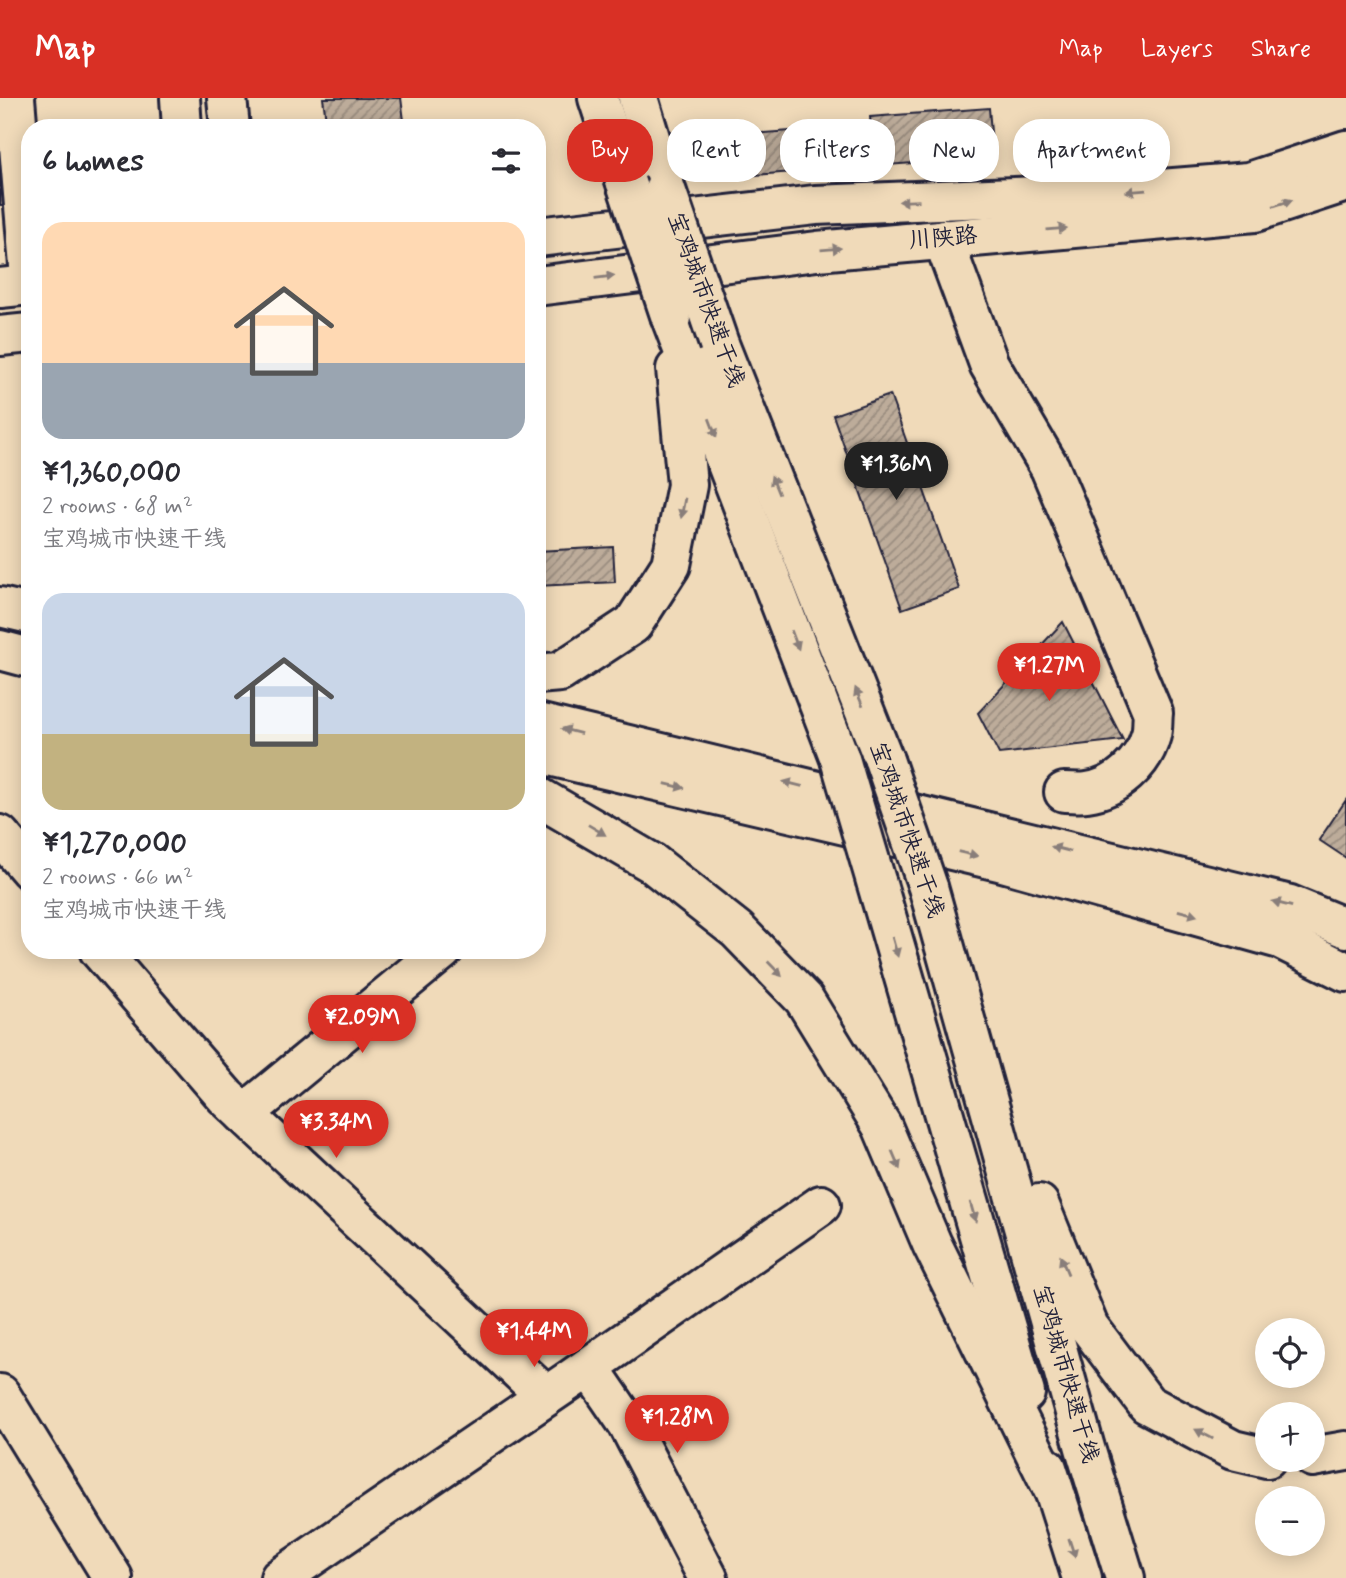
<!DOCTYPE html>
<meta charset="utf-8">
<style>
body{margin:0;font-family:Mynerve,"LXGW WenKai TC",sans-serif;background:#f2f2f3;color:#2b2b33;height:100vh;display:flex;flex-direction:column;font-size:26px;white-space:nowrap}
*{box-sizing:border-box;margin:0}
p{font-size:23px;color:#7c7c81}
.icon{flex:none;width:38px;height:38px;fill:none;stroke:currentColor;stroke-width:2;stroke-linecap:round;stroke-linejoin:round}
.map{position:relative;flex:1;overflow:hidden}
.side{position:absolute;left:21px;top:21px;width:525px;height:840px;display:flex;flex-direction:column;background:#fff;border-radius:28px;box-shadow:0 4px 18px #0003}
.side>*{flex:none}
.banner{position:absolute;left:567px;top:21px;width:665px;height:63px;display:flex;gap:14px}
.buttons{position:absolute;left:1255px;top:1220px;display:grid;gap:14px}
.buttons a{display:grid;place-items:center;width:70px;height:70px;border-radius:50%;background:#fff;box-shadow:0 4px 18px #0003;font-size:35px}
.price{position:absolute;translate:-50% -60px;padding:0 16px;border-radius:24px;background:#d93025;color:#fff;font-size:23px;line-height:46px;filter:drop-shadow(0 2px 4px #0008)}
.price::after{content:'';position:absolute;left:50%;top:42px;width:21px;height:16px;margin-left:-10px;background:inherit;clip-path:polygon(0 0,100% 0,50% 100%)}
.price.selected{background:#222;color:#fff}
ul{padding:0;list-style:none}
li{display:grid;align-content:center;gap:14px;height:371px;padding:0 21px}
li span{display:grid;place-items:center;height:217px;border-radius:21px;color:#555}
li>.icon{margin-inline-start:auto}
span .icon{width:126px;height:126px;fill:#fffc;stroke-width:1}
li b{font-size:30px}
h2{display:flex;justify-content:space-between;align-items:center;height:84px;padding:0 21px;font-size:30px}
.tag{padding:0 24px;border-radius:28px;background:#fff;box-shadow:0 4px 18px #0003;font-size:24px;line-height:63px}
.tag.selected{background:#d93025;color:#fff}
header{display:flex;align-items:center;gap:42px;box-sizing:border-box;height:98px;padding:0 35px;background:#d93025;color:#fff}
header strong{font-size:33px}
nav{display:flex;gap:38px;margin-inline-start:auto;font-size:24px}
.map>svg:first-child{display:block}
.building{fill:url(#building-hatch);stroke:#22223b;stroke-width:2}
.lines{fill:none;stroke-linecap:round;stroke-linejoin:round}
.minor-casing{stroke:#22223b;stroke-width:44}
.major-casing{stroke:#22223b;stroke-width:44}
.highway-casing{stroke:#22223b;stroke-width:44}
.minor{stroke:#f0dab9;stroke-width:38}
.major{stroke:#f0dab9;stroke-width:38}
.highway{stroke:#f0dab9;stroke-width:38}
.highway-bridge-casing{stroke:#22223b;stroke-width:44;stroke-linecap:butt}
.highway-bridge{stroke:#f0dab9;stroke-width:38}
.oneway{fill:#897e7a}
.labels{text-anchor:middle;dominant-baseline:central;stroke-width:5;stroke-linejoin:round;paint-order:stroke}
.street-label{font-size:23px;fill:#22223b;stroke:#f0dab9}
</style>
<header>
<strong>Map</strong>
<nav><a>Map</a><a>Layers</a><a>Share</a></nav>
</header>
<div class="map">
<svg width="1346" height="1480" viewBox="0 0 1346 1480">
<defs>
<pattern id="building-hatch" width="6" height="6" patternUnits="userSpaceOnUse" patternTransform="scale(1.75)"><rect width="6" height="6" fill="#bdac9a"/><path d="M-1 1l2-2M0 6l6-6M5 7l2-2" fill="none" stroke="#998c7f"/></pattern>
</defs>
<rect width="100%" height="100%" fill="#f0dab9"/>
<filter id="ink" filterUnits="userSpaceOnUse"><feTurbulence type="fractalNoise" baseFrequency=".0143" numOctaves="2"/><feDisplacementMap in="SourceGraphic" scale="14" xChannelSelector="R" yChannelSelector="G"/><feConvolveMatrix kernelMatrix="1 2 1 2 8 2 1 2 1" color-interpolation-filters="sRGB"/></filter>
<g filter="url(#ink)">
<g class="building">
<path d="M323 0H401L405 30H327Z"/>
<path d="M989 10 993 59 874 68 870 19Z"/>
<path d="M870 27 874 68 701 81 697 40Z"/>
<path d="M0 40 8 107H0Z"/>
<path d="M890 297 959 491 902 511 833 317Z"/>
<path d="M613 449 615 484 537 488V453Z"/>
<path d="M1063 524 1123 642 999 656 978 615Z"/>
<path d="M1346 702V760L1319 742Z"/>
</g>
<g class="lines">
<g class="minor-casing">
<g id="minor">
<path d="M15 0 30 180"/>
<path d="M943 141 989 266 1050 370 1153 615C1152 622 1153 630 1151 637 1143 666 1116 690 1087 694 1080 695 1072 694 1064 694"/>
<path d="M0 737 30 772"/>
<path d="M99 852 226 999 546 1298"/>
<path d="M244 1016 443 852"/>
<path d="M589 1269 628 1326 708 1480"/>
<path d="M0 1296 113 1480"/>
<path d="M280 1480 573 1280 821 1107"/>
</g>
</g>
<g class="major-casing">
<g id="major">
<path d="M0 190 30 187"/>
<path d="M0 238 30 235"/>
<path d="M0 509 30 516"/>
<path d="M0 552 30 560"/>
</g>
</g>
<g class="highway-casing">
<g id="highway">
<path d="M180 0 182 30"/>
<path d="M227 0 230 30"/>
<path d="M598 0 626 85"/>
<path d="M638 0 665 89"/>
<path d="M537 139 815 107 1111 95 1249 84 1346 52"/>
<path d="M537 188 817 153 1255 114 1346 84"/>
<path d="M671 220 840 661"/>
<path d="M719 246 884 662"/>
<path d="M537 576 560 574 633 526 671 467 687 387 676 271"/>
<path d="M537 625 1290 807 1346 830"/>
<path d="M537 655 999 763 1280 841 1346 874"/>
<path d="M537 698 652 765 737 832 804 901 882 1028 932 1146 1054 1393"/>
<path d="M876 783 1025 1295"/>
<path d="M928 789 1085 1350 1125 1480"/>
<path d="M1039 1106 1089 1229 1147 1306 1233 1352 1267 1360"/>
<path d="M1312 1359 1346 1353"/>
<path d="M1047 1370 1082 1480"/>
</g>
</g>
<use href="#minor" class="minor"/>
<use href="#major" class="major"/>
<use href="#highway" class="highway"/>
<g class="highway-bridge-casing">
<g id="highway-bridge">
<path d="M626 85 671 220"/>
<path d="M665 89 719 246"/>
<path d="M840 661 876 783"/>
<path d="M884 662 928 789"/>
</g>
</g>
<use href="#highway-bridge" class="highway-bridge"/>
</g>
<defs><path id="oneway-solid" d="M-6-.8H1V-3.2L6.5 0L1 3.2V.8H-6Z" transform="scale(1.75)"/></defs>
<g class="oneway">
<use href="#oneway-solid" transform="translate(1136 93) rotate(175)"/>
<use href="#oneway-solid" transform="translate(909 103) rotate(178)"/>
<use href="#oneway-solid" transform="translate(1283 105) rotate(-18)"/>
<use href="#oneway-solid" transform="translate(1057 131) rotate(-5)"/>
<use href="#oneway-solid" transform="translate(831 151) rotate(-5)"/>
<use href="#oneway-solid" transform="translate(605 179) rotate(-7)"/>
<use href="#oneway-solid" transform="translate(713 330) rotate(69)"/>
<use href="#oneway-solid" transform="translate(775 387) rotate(-112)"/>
<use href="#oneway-solid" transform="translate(683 410) rotate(101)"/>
<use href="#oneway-solid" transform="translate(795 542) rotate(69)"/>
<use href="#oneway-solid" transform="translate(859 599) rotate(-112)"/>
<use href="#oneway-solid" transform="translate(571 633) rotate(-166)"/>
<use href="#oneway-solid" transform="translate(793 686) rotate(-166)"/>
<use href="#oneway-solid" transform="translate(675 688) rotate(13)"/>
<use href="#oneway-solid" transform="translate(597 732) rotate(31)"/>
<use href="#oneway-solid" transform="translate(1061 751) rotate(-166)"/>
<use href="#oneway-solid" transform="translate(968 756) rotate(13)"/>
<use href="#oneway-solid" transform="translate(1282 806) rotate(-165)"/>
<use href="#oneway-solid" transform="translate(1188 815) rotate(15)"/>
<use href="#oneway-solid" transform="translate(895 849) rotate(74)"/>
<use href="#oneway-solid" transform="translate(775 871) rotate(46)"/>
<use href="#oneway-solid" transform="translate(896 1062) rotate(67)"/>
<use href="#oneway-solid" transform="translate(973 1114) rotate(74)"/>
<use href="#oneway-solid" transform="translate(1064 1167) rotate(-113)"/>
<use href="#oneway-solid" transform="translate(1204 1336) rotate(-152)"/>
<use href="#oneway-solid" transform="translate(1072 1450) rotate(72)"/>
</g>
</g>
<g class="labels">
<g class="street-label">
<text transform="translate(943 141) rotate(-5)">川陕路</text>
<text transform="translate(705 202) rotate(70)">宝鸡城市快速干线</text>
<text transform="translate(906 732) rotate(71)">宝鸡城市快速干线</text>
<text transform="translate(1065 1276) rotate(74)">宝鸡城市快速干线</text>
</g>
</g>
</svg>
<div class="buttons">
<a><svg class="icon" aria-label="locate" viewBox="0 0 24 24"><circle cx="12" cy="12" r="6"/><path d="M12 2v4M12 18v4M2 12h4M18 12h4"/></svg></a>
<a>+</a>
<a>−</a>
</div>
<b class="price selected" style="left:896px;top:404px">¥1.36M</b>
<b class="price" style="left:1049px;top:605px">¥1.27M</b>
<b class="price" style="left:362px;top:957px">¥2.09M</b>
<b class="price" style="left:336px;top:1062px">¥3.34M</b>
<b class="price" style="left:534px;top:1271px">¥1.44M</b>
<b class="price" style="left:677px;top:1357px">¥1.28M</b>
<div class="banner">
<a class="tag selected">Buy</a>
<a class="tag">Rent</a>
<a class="tag">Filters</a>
<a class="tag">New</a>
<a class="tag">Apartment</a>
</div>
<section class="side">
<h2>6 homes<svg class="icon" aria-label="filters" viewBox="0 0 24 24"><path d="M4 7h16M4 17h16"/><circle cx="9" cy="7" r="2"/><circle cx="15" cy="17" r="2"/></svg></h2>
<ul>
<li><span style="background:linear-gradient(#ffd9b3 65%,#9aa5b1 0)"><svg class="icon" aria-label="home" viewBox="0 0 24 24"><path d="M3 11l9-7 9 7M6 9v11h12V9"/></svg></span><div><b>¥1,360,000</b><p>2 rooms · 68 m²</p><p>宝鸡城市快速干线</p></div></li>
<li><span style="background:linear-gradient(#c9d6e8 65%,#c2b280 0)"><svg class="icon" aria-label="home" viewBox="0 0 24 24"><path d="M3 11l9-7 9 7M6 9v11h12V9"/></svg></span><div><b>¥1,270,000</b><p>2 rooms · 66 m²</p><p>宝鸡城市快速干线</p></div></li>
</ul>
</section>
</div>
